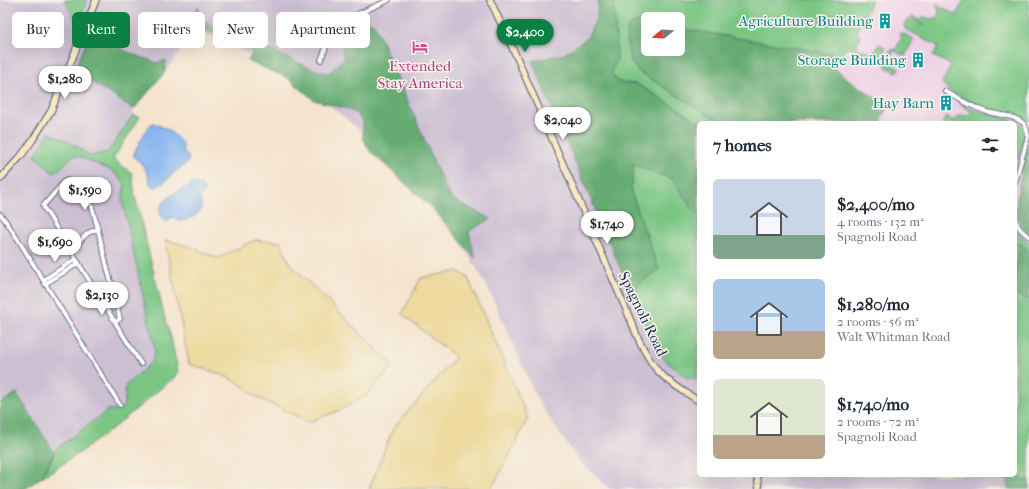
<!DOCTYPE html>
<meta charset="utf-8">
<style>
body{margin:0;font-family:"IM FELL French Canon",serif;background:#f2f2f3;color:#1f2937;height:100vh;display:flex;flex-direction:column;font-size:15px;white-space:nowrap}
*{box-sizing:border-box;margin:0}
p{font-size:13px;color:#747a83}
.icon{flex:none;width:22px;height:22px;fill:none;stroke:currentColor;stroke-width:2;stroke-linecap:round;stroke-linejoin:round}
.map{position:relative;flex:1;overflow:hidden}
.details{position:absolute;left:697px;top:121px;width:320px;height:356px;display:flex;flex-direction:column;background:#fff;border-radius:6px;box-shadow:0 4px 16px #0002}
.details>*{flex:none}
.hud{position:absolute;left:12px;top:12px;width:380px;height:36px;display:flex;gap:8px}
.needle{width:26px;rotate:252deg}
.buttons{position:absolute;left:641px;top:12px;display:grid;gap:8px}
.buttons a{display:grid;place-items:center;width:44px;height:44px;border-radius:6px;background:#fff;box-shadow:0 4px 16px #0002;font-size:20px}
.price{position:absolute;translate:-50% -34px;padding:0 9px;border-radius:14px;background:#fff;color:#222;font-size:13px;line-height:26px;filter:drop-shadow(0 1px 2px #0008)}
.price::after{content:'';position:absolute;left:50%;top:24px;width:12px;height:9px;margin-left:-6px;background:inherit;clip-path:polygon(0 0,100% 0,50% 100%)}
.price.on{background:#0b8043;color:#fff}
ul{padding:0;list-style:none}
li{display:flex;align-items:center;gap:12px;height:100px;padding:0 16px}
li span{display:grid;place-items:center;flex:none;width:112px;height:80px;border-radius:6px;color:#555}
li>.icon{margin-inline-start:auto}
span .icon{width:48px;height:48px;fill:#fffc;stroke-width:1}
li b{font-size:17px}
h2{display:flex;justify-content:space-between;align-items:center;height:48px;padding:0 16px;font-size:17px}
.pill{padding:0 14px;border-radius:6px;background:#fff;box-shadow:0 4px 16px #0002;font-size:14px;line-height:36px}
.pill.on{background:#0b8043;color:#fff}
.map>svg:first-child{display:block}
.built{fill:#eed0e7;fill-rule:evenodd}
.industrial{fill:#ccbed3}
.green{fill:#7cc684;stroke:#4c7a71}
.forest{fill:#65ab72;stroke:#406d68}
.sand{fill:#eeda9e;stroke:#84847e}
.water{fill:#86b5f1;stroke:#5072a8}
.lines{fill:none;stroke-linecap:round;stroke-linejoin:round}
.street-casing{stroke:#676e85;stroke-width:6}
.secondary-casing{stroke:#676e85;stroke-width:8}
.street{stroke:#fff;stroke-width:4}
.secondary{stroke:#fae7c3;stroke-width:5.5}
.labels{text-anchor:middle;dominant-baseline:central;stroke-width:3;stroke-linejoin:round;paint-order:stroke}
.culture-label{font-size:15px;fill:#0d838f;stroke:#f7f3e8;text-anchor:end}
.hotel-label{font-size:15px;fill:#b23c85;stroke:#f7f3e8}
.street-label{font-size:15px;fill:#1b2f5e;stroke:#f7f3e8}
</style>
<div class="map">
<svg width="1029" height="489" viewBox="0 0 1029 489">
<rect width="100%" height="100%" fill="#f7f3e8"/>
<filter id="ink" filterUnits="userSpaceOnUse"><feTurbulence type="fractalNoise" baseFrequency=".025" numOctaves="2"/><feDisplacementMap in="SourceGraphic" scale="8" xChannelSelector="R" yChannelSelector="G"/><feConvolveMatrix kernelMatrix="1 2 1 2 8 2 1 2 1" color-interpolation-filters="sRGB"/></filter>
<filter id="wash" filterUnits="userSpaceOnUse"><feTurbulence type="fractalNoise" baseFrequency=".012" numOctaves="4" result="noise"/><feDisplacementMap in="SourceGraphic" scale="16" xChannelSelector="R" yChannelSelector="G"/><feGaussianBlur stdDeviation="0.9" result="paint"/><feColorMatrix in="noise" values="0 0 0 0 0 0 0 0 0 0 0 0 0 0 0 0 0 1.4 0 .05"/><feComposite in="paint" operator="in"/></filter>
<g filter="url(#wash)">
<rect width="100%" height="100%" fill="#f5e4cd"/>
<path class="built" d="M620 0H1029V489L1015 303V123H731L610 60ZM648 19H678V49H648Z"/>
<path class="industrial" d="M0 0H620L610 60 647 70 731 123H699V475H1015V303L1027 489H610L578 460 539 403 489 290 446 216 378 145 291 74 200 31 175 58 165 72 134 109 133 115 140 117 113 159 132 173 135 196 177 377 62 463 18 393 0 403Z"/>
<g class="green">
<path d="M65 0H87L77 25Z"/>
<path d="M616 0H872L858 28 857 33 861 36 856 46 859 47 857 50C854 50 852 47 848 47L841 55 835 59 833 54 678 28V19H648V23L638 22 639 72 722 123H701L637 84 619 83 611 72 617 59 614 8Z"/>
<path d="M964 0H1029V121L988 110 948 90 942 83 951 65 933 56 938 46 905 29 904 24 910 19 923 26 924 25 912 18V16L920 20 924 16C929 19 932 19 937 17L939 11 936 4 956 15Z"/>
<path d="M900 33H902L914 39 905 56 894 51 892 54 889 52 891 49 896 50 902 36 900 35Z"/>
<path d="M879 44 885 47C885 51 883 53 881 56 875 67 868 58 861 53L860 51 861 49 873 54Z"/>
<path d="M886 58 889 59 888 63 899 68 897 73 886 67 885 61Z"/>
<path d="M960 102 973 109 1018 122 1023 126 1025 136 1015 168V123H942L947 116 953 121 961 115 968 116 972 112 960 104Z"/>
<path d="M133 115 140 117 113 159 132 173 135 196 166 323 171 337 178 371 177 374C135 411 91 448 42 477L57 448 110 409 116 411 122 408C126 401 125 394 125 386L152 362 155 350 122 200 125 184 114 172 81 157 73 156 56 172H52L35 156 49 132 78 147 90 156 108 152Z"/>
<path d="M634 165 672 179 694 212 699 214V373L697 374V379L686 377 667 362 650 339 630 291 659 270 631 191Z"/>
<path d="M1015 230 1027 240 1029 241V489L1023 481 1015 473Z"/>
</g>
<g class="forest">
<path d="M598 0H616L614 8 617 59 611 72 618 82 637 84 701 123H699V214L694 212 672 179 634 165 631 191 659 270 630 291 532 61 564 54 587 38 597 17Z"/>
<path d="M198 6 201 20 315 70 329 73 344 58 341 41 343 31 360 20 374 23 444 185 452 199 491 219 469 231 475 258 433 209 369 150 363 138V122L357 114 348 109 314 100 288 78 248 61 253 51 206 31 192 20Z"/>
<path d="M638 22 648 23V49H678V28L833 54 835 59 834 68 853 83 884 103 887 109 882 116 881 123H722L639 72 631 63 626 38 628 26Z"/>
<path d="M90 34H101L114 40 125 51 157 63 166 60 165 72 134 109 74 71Z"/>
<path d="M1029 145V233L1022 227 1016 210 1017 198 1023 161Z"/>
<path d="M1020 243 1029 250V300L1015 295V266L1018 262Z"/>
<path d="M17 393 54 452 42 477 25 489H0V403Z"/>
<path d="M1015 473 1023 481 1029 479V489H1008L1006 475H1015Z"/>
</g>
<g class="sand">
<path d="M165 240 191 247 218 258 255 240 281 242 290 264 393 365 366 396 338 411 308 422 253 395C237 377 211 371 189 364Z"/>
<path d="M458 271 468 278 528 418 512 450 491 489H369L393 429 456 357 402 314 421 278Z"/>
</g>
<g class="water">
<path d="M154 123 169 130 183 144C182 155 184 151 189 158 187 165 181 167 176 171 169 177 162 186 153 188L151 186 146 170 140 162 134 157V153L148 127 151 124Z"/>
<path d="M192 184C199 183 202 185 205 192 195 199 203 202 201 210 199 214 185 222 181 221 178 220 175 218 172 217L166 222 164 221C162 218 160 215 160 212 158 200 183 189 192 184Z"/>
</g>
</g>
<g filter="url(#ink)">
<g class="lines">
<g class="street-casing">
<g id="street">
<path d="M321 60 326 47 332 36 342 24 360 13 389 0"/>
<path d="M945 91C959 99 972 107 987 112 998 115 1013 115 1022 122 1027 126 1027 131 1028 136L1015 183"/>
<path d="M0 214 5 220 19 241 120 405"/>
<path d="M1015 216C1017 226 1020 231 1029 236"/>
<path d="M70 250C83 242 82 233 98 229"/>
<path d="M43 280 76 259"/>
<path d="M45 284 79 263"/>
<path d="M115 322 120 319 93 210C87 191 84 191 68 180L64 182 43 206 141 364"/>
</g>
</g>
<g class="secondary-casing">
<g id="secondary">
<path d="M490 0 518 60 631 321C638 339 646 357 658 371 669 383 685 392 699 401"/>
<path d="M0 179 21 156 32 141 51 111 96 0"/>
<path d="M757 475 759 489"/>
</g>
</g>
<use href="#street" class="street"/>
<use href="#secondary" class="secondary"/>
</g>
</g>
<defs>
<g id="building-bare" transform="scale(1.2)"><path d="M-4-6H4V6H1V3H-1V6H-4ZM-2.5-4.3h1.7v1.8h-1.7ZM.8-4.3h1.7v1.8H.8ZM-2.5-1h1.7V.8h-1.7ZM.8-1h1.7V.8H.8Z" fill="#0f9aa8" stroke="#f7f3e8" stroke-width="2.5" paint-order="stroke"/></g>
<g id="hotel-bare" transform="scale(1.2)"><path d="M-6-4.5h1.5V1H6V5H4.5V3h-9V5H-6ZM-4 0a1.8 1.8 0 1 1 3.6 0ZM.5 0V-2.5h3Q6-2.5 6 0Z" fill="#d1479c" stroke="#f7f3e8" stroke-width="2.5" paint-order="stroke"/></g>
</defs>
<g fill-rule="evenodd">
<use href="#building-bare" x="885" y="21"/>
<use href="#hotel-bare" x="420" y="47"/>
<use href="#building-bare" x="918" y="60"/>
<use href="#building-bare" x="946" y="103"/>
</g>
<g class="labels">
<g class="culture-label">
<text x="873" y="21">Agriculture Building</text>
<text x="906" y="60">Storage Building</text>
<text x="934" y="103">Hay Barn</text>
</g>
<g class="hotel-label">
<text x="420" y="66">Extended<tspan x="420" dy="17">Stay America</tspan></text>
</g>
<g class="street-label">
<text transform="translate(643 314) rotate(64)">Spagnoli Road</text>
</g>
</g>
</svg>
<div class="buttons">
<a><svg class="needle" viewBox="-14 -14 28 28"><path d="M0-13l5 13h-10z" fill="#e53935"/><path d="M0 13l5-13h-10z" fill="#747a83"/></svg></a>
</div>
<b class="price on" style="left:525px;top:53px">$2,400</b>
<b class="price" style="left:65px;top:100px">$1,280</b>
<b class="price" style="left:563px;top:141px">$2,040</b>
<b class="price" style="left:85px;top:211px">$1,590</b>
<b class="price" style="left:607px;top:245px">$1,740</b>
<b class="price" style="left:55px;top:263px">$1,690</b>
<b class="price" style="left:102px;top:316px">$2,130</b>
<div class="hud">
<a class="pill">Buy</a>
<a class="pill on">Rent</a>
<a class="pill">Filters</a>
<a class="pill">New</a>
<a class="pill">Apartment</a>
</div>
<section class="details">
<h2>7 homes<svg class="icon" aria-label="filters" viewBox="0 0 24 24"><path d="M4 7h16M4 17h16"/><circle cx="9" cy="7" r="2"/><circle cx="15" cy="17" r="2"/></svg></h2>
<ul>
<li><span style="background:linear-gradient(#c9d6e8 70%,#7fa58c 0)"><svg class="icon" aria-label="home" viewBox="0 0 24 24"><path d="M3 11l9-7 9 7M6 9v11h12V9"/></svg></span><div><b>$2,400/mo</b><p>4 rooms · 132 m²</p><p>Spagnoli Road</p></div></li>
<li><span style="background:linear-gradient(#a9c7e8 65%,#b9a48a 0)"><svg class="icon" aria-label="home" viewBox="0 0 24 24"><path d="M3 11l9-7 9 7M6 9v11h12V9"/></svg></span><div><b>$1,280/mo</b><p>2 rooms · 56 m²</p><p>Walt Whitman Road</p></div></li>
<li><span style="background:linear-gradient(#dfe7d0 70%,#b9a48a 0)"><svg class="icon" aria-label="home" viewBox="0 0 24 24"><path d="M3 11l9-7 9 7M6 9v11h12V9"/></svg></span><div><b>$1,740/mo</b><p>2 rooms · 72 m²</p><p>Spagnoli Road</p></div></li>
</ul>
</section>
</div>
